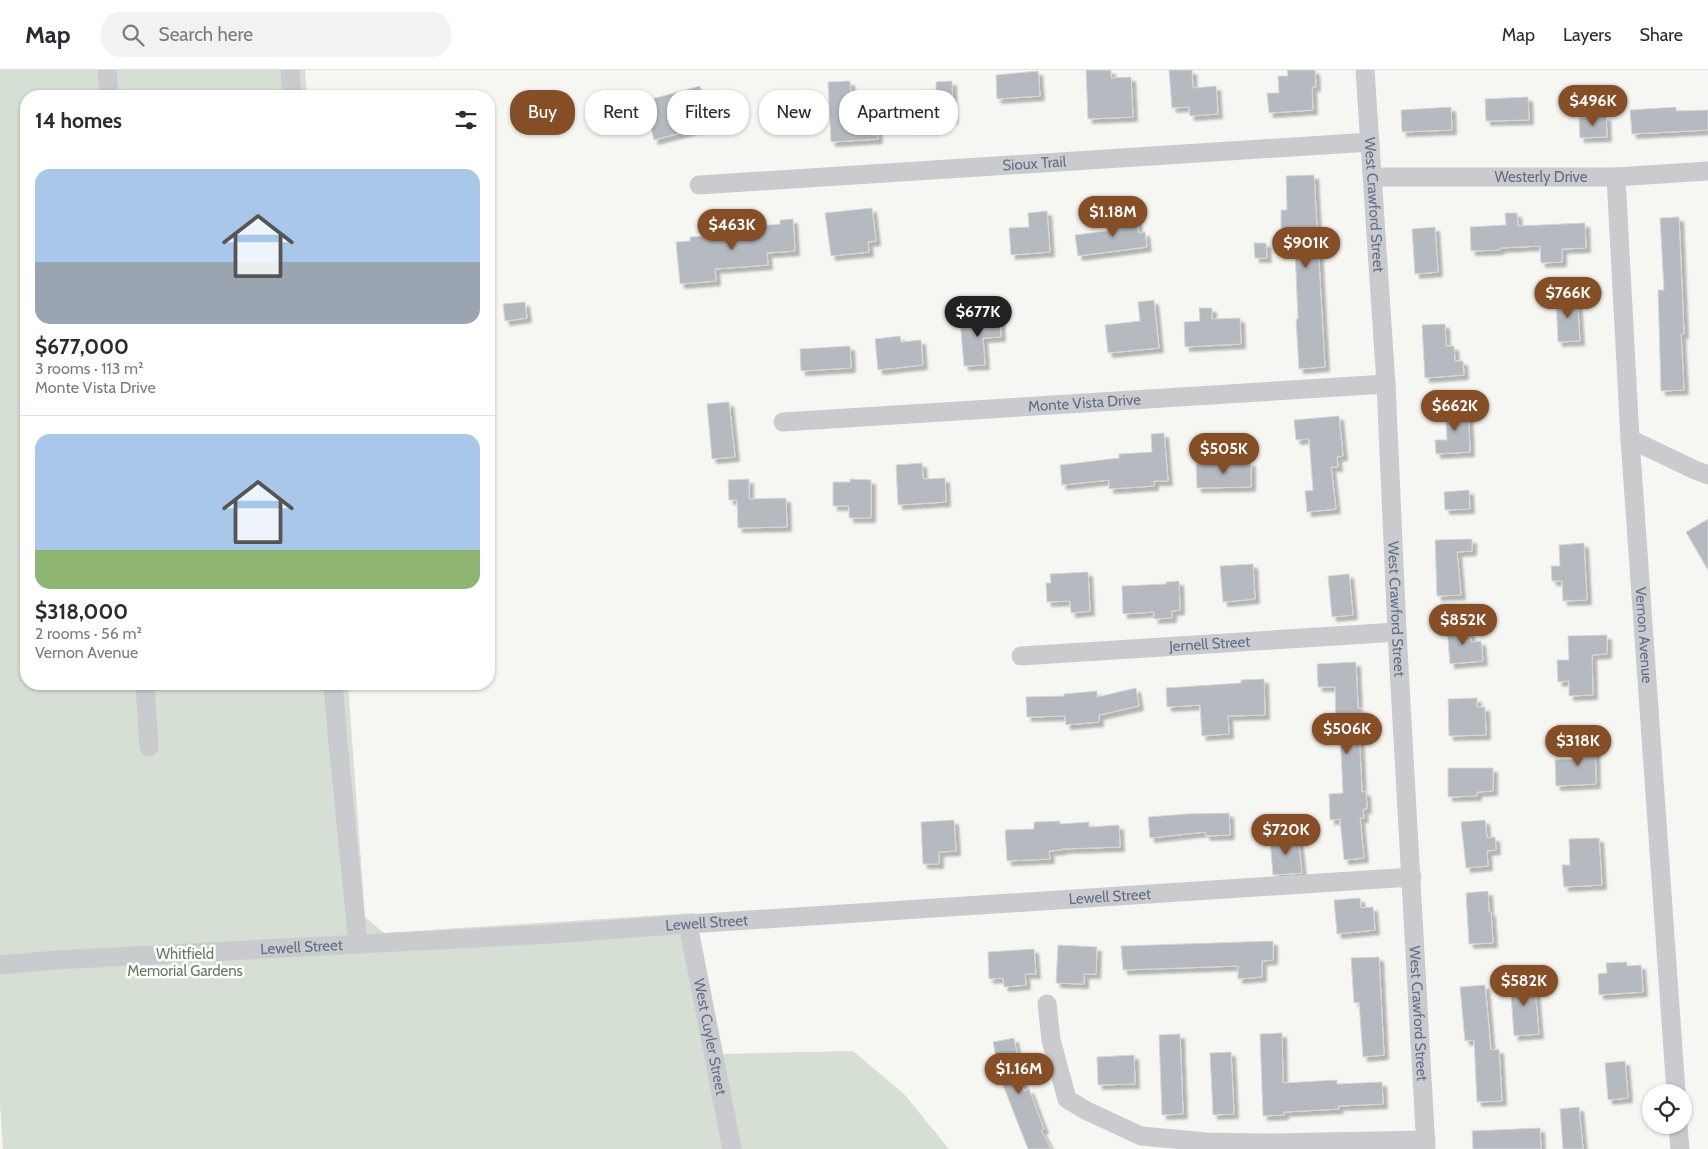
<!DOCTYPE html>
<meta charset="utf-8">
<style>
body{margin:0;font-family:Cabin,sans-serif;background:#f2f2f3;color:#2b2b33;height:100vh;display:flex;flex-direction:column;font-size:19px;white-space:nowrap}
*{box-sizing:border-box;margin:0}
p{font-size:16px;color:#7c7c81}
.icon{flex:none;width:28px;height:28px;fill:none;stroke:currentColor;stroke-width:2;stroke-linecap:round;stroke-linejoin:round}
.map{position:relative;flex:1;overflow:hidden}
.drawer{position:absolute;left:20px;top:20px;width:475px;height:600px;display:flex;flex-direction:column;background:#fff;border-radius:20px;box-shadow:0 1px 4px #0004}
.drawer>*{flex:none}
.top-card{position:absolute;left:510px;top:20px;width:475px;height:45px;display:flex;gap:10px}
.controls{position:absolute;left:1642px;top:1014px;display:grid;gap:10px}
.controls a{display:grid;place-items:center;width:50px;height:50px;border-radius:50%;background:#fff;box-shadow:0 1px 4px #0004;font-size:25px}
.price{position:absolute;translate:-50% -42px;padding:0 11px;border-radius:18px;background:#854e26;color:#fff;font-size:16px;line-height:32px;filter:drop-shadow(0 1px 2px #0008)}
.price::after{content:'';position:absolute;left:50%;top:30px;width:15px;height:11px;margin-left:-8px;background:inherit;clip-path:polygon(0 0,100% 0,50% 100%)}
.price.selected{background:#222;color:#fff}
ul{padding:0;list-style:none}
li{display:grid;align-content:center;gap:10px;height:265px;padding:0 15px}
li+li{border-top:1px solid #e1e1e2}
li span{display:grid;place-items:center;height:155px;border-radius:15px;color:#555}
li>.icon{margin-inline-start:auto}
span .icon{width:90px;height:90px;fill:#fffc;stroke-width:1}
li b{font-size:21px}
h2{display:flex;justify-content:space-between;align-items:center;height:60px;padding:0 15px;font-size:21px}
.pill{padding:0 18px;border-radius:20px;background:#fff;box-shadow:0 1px 4px #0004;font-size:18px;line-height:45px}
.pill.selected{background:#854e26;color:#fff}
header{display:flex;align-items:center;gap:30px;box-sizing:border-box;height:70px;padding:0 25px;background:#fff;border-bottom:1px solid #e1e1e2}
header strong{font-size:24px}
nav{display:flex;gap:28px;margin-inline-start:auto;font-size:18px}
.search{width:350px;height:45px;background:#f2f2f3;display:flex;align-items:center;gap:12px;box-sizing:border-box;padding:0 18px;border-radius:20px;color:#7c7c81;font-size:19px}
.map>svg:first-child{display:block}
.green{fill:#d5dfd3}
.building{fill:#b5bac1;stroke:#d7d8d5;filter:url(#shadow)}
.lines{fill:none;stroke-linecap:round;stroke-linejoin:round}
.minor{stroke:#c9cbcf;stroke-width:19}
.labels{text-anchor:middle;dominant-baseline:central;stroke-width:5;stroke-linejoin:round;paint-order:stroke}
.street-label{font-size:15px;fill:#636f87;stroke:#fff}
.park-label{font-size:15px;fill:#627d63;stroke:#fff}
</style>
<header>
<strong>Map</strong>
<div class="search"><svg class="icon" aria-label="search" viewBox="0 0 24 24"><circle cx="10" cy="10" r="6"/><path d="M15 15l6 6"/></svg>Search here</div>
<nav><a>Map</a><a>Layers</a><a>Share</a></nav>
</header>
<div class="map">
<svg width="1708" height="1079" viewBox="0 0 1708 1079">
<defs>
<filter id="shadow"><feDropShadow dx="4.5" dy="4.5" stdDeviation="1" flood-color="#0004"/></filter>
</defs>
<rect width="100%" height="100%" fill="#f6f7f3"/>
<path class="green" d="M0 0H305L307 26H26V614H348L365 847 384 863 694 843 723 984 853 981 904 1024 949 1079H3L0 1034Z"/>
<g class="building">
<path d="M1086 0H1111V8L1131 7 1133 47 1088 49Z"/>
<path d="M1169 0H1192L1193 18 1216 16 1218 44 1190 46 1189 37 1172 38Z"/>
<path d="M1287 0H1315L1316 17H1312L1313 40 1269 43 1267 23H1279L1278 6H1288Z"/>
<path d="M1038 1 1040 26 997 29 996 5Z"/>
<path d="M850 11 852 42 864 41V51L877 50 878 69 831 72 828 12Z"/>
<path d="M952 11 953 49 934 50V59H914L913 21 936 20V12Z"/>
<path d="M700 16 708 45 693 49 696 59 654 70 644 31Z"/>
<path d="M1528 27 1529 50 1486 51 1485 29Z"/>
<path d="M1451 37 1452 60 1402 62 1401 40Z"/>
<path d="M1676 37V41L1708 40V60L1632 64 1630 40Z"/>
<path d="M1606 46 1607 67 1580 68 1579 48Z"/>
<path d="M1314 105 1325 297 1299 299 1296 249H1298L1294 157 1281 158V140H1287L1286 106Z"/>
<path d="M872 138 876 171 868 172 869 182 831 186 825 143Z"/>
<path d="M1047 141 1050 182 1011 185 1009 158 1029 157 1028 143Z"/>
<path d="M1505 143H1517L1518 156 1585 153 1586 178 1562 179V192L1541 193 1540 176 1500 178 1499 180 1471 181 1470 157 1506 155Z"/>
<path d="M1136 145 1139 163 1145 162 1147 177 1078 186 1075 165 1114 160 1112 149Z"/>
<path d="M1679 147 1684 264H1681L1684 320 1661 321 1658 220H1664L1660 148Z"/>
<path d="M793 149 795 181 767 183 768 195 715 199 716 211 680 214 676 172 690 171V167L742 164V161L759 160V156L780 154V150Z"/>
<path d="M1435 157 1438 202 1415 204 1412 159Z"/>
<path d="M1254 173H1266L1267 188H1255Z"/>
<path d="M1577 226 1580 271 1558 272 1556 227Z"/>
<path d="M1154 230 1159 278 1108 283 1105 255 1140 251 1138 232Z"/>
<path d="M525 232 527 248 505 251 503 234Z"/>
<path d="M1199 238H1212V249L1240 248 1241 274 1185 277 1184 252 1200 251Z"/>
<path d="M1000 246 1001 267 983 268 985 295 964 296 960 249Z"/>
<path d="M1445 254 1446 276H1454L1455 291H1463L1464 305 1425 308 1422 255Z"/>
<path d="M900 266 901 272 921 270 923 295 878 300 875 269Z"/>
<path d="M850 276 851 298 801 301 800 279Z"/>
<path d="M729 332 735 387 712 389 707 334Z"/>
<path d="M1468 336 1470 382 1436 384 1435 370H1447L1445 337Z"/>
<path d="M1339 346 1343 386 1337 387 1338 397H1331L1336 439 1307 442 1305 421 1313 420 1309 369 1296 370 1294 350Z"/>
<path d="M1164 363 1168 411H1154V416L1109 419V410L1062 415 1060 395 1119 388V384L1152 382 1151 364Z"/>
<path d="M1251 392V417L1197 418 1196 393Z"/>
<path d="M922 393 923 409 945 408 946 432 898 435 896 395Z"/>
<path d="M749 409V429L786 428 787 457 738 458 737 430H729L728 410Z"/>
<path d="M850 409 871 410V448H849V436H833V412H850Z"/>
<path d="M1469 420 1470 439 1445 440 1444 422Z"/>
<path d="M1708 449V500L1686 462Z"/>
<path d="M1472 469V481L1457 482 1461 525 1437 526 1435 470Z"/>
<path d="M1584 473 1587 530 1563 531 1562 511H1552L1551 496H1560L1559 475Z"/>
<path d="M1253 494 1255 529 1223 532 1220 496Z"/>
<path d="M1088 502 1090 541 1071 543 1070 531 1047 532 1046 513H1051L1050 504Z"/>
<path d="M1349 504 1353 545 1332 547 1328 506Z"/>
<path d="M1179 511 1180 540 1172 541V548L1154 549V542L1123 544 1122 516 1166 514V512Z"/>
<path d="M1469 556 1471 572 1481 571 1483 591 1450 594 1447 558Z"/>
<path d="M1607 565V584L1592 585 1593 625 1569 626V611L1558 612 1557 590H1569L1568 566Z"/>
<path d="M1356 592 1358 638H1362L1363 660H1359L1362 722H1366L1367 739H1363L1364 748H1360L1364 788 1344 790 1340 749 1330 750 1329 724 1343 723 1340 661H1336L1335 617H1318L1317 594Z"/>
<path d="M1264 609 1265 645 1228 646 1229 664 1202 666 1200 635 1167 637 1166 618 1241 613V610Z"/>
<path d="M1136 618 1139 636 1099 645V652L1066 655 1065 646 1027 647 1026 627 1064 626V624L1097 621V627Z"/>
<path d="M1477 628V637H1485L1486 665 1449 666 1448 629Z"/>
<path d="M1595 672 1596 714 1556 716 1555 690 1576 689 1575 673Z"/>
<path d="M1448 698H1493V721L1477 722V726L1448 727Z"/>
<path d="M1229 743 1230 765 1206 766 1205 762 1150 768 1148 747 1186 744Z"/>
<path d="M954 750 956 781 939 782V794H923L921 752Z"/>
<path d="M1485 750 1487 768 1495 767 1496 780 1487 781 1488 796 1466 798 1461 752Z"/>
<path d="M1060 751V754L1089 752V757L1119 755 1120 777 1061 779V780L1049 781 1050 789 1007 791 1005 760 1034 759V752Z"/>
<path d="M1298 767 1302 803 1273 805 1270 770Z"/>
<path d="M1599 768 1602 815 1564 817 1562 795H1570L1569 769Z"/>
<path d="M1488 821 1489 842H1491L1493 873 1469 874 1466 823Z"/>
<path d="M1360 828 1361 838 1373 837 1375 860 1337 864 1334 830Z"/>
<path d="M1273 871V890L1262 891V907L1238 909V896L1123 900 1121 876Z"/>
<path d="M1058 875 1097 877 1096 904H1084V914L1056 913Z"/>
<path d="M1034 879 1036 904H1025L1026 915 1004 917 1003 908 989 909 988 882Z"/>
<path d="M1379 887 1384 985 1363 987 1359 932 1354 933 1351 888Z"/>
<path d="M1627 892V896L1641 895 1643 922 1599 925 1598 904 1607 903 1606 893Z"/>
<path d="M1534 908 1539 964 1514 966 1510 910Z"/>
<path d="M1485 915 1491 980 1499 979 1502 1031 1477 1032 1474 970 1465 971 1460 917Z"/>
<path d="M1282 963 1283 1013 1337 1010V1014L1382 1012 1383 1034 1338 1036 1339 1039 1284 1042V1045L1263 1046 1260 964Z"/>
<path d="M1180 964 1183 1044 1162 1045 1159 965Z"/>
<path d="M1014 968 1024 1021 1029 1019 1044 1059 1041 1060 1051 1079H1028L1003 1015H1001L993 972Z"/>
<path d="M1231 982 1234 1044 1213 1045 1210 983Z"/>
<path d="M1134 985 1135 1014 1098 1015 1097 987Z"/>
<path d="M1625 991 1628 1028 1608 1030 1605 993Z"/>
<path d="M1579 1037 1583 1079H1563L1560 1039Z"/>
<path d="M1540 1058 1541 1079H1473L1472 1061Z"/>
</g>
<g class="lines">
<g class="minor">
<path d="M107 0 109 26"/>
<path d="M290 0 292 26"/>
<path id="s1" d="M1365 0 1386 314 1397 562 1426 1079"/>
<path id="s2" d="M1373 107H1616L1708 101"/>
<path id="s3" d="M1616 107 1630 369 1676 1022"/>
<path id="s4" d="M699 115 1370 72"/>
<path id="s5" d="M783 352 1386 314"/>
<path d="M1630 369 1695 400 1708 405"/>
<path id="s6" d="M1021 586 1397 562"/>
<path d="M145 614 149 677"/>
<path d="M333 614 338 673 358 874"/>
<path id="s7" d="M688 854 732 1079"/>
<path id="s8" d="M0 895 56 890 551 864 688 854 1412 807"/>
<path d="M1047 934 1051 970 1067 1029 1085 1040 1141 1066 1206 1072 1266 1073 1426 1070"/>
<path d="M1678 1055 1680 1079"/>
</g>
</g>
<g class="labels">
<g class="street-label">
<text stroke="none"><textPath href="#s4" startOffset="336">Sioux Trail</textPath></text>
<text stroke="none"><textPath href="#s2" startOffset="168">Westerly Drive</textPath></text>
<text stroke="none"><textPath href="#s1" startOffset="135">West Crawford Street</textPath></text>
<text stroke="none"><textPath href="#s5" startOffset="302">Monte Vista Drive</textPath></text>
<text stroke="none"><textPath href="#s1" startOffset="540">West Crawford Street</textPath></text>
<text stroke="none"><textPath href="#s3" startOffset="459">Vernon Avenue</textPath></text>
<text stroke="none"><textPath href="#s6" startOffset="189">Jernell Street</textPath></text>
<text stroke="none"><textPath href="#s8" startOffset="1112">Lewell Street</textPath></text>
<text stroke="none"><textPath href="#s8" startOffset="708">Lewell Street</textPath></text>
<text stroke="none"><textPath href="#s8" startOffset="302">Lewell Street</textPath></text>
<text stroke="none"><textPath href="#s1" startOffset="945">West Crawford Street</textPath></text>
<text stroke="none"><textPath href="#s7" startOffset="115">West Cuyler Street</textPath></text>
</g>
<g class="park-label">
<text x="185" y="884">Whitfield<tspan x="185" dy="17">Memorial Gardens</tspan></text>
</g>
</g>
</svg>
<div class="controls">
<a><svg class="icon" aria-label="locate" viewBox="0 0 24 24"><circle cx="12" cy="12" r="6"/><path d="M12 2v4M12 18v4M2 12h4M18 12h4"/></svg></a>
</div>
<b class="price" style="left:1593px;top:57px">$496K</b>
<b class="price" style="left:1113px;top:168px">$1.18M</b>
<b class="price" style="left:732px;top:181px">$463K</b>
<b class="price" style="left:1306px;top:199px">$901K</b>
<b class="price" style="left:1568px;top:249px">$766K</b>
<b class="price selected" style="left:978px;top:268px">$677K</b>
<b class="price" style="left:1455px;top:362px">$662K</b>
<b class="price" style="left:1224px;top:405px">$505K</b>
<b class="price" style="left:1463px;top:576px">$852K</b>
<b class="price" style="left:1347px;top:685px">$506K</b>
<b class="price" style="left:1578px;top:697px">$318K</b>
<b class="price" style="left:1286px;top:786px">$720K</b>
<b class="price" style="left:1524px;top:937px">$582K</b>
<b class="price" style="left:1019px;top:1025px">$1.16M</b>
<div class="top-card">
<a class="pill selected">Buy</a>
<a class="pill">Rent</a>
<a class="pill">Filters</a>
<a class="pill">New</a>
<a class="pill">Apartment</a>
</div>
<section class="drawer">
<h2>14 homes<svg class="icon" aria-label="filters" viewBox="0 0 24 24"><path d="M4 7h16M4 17h16"/><circle cx="9" cy="7" r="2"/><circle cx="15" cy="17" r="2"/></svg></h2>
<ul>
<li><span style="background:linear-gradient(#a9c7e8 60%,#9aa5b1 0)"><svg class="icon" aria-label="home" viewBox="0 0 24 24"><path d="M3 11l9-7 9 7M6 9v11h12V9"/></svg></span><div><b>$677,000</b><p>3 rooms · 113 m²</p><p>Monte Vista Drive</p></div></li>
<li><span style="background:linear-gradient(#a9c7e8 75%,#8fb573 0)"><svg class="icon" aria-label="home" viewBox="0 0 24 24"><path d="M3 11l9-7 9 7M6 9v11h12V9"/></svg></span><div><b>$318,000</b><p>2 rooms · 56 m²</p><p>Vernon Avenue</p></div></li>
</ul>
</section>
</div>
